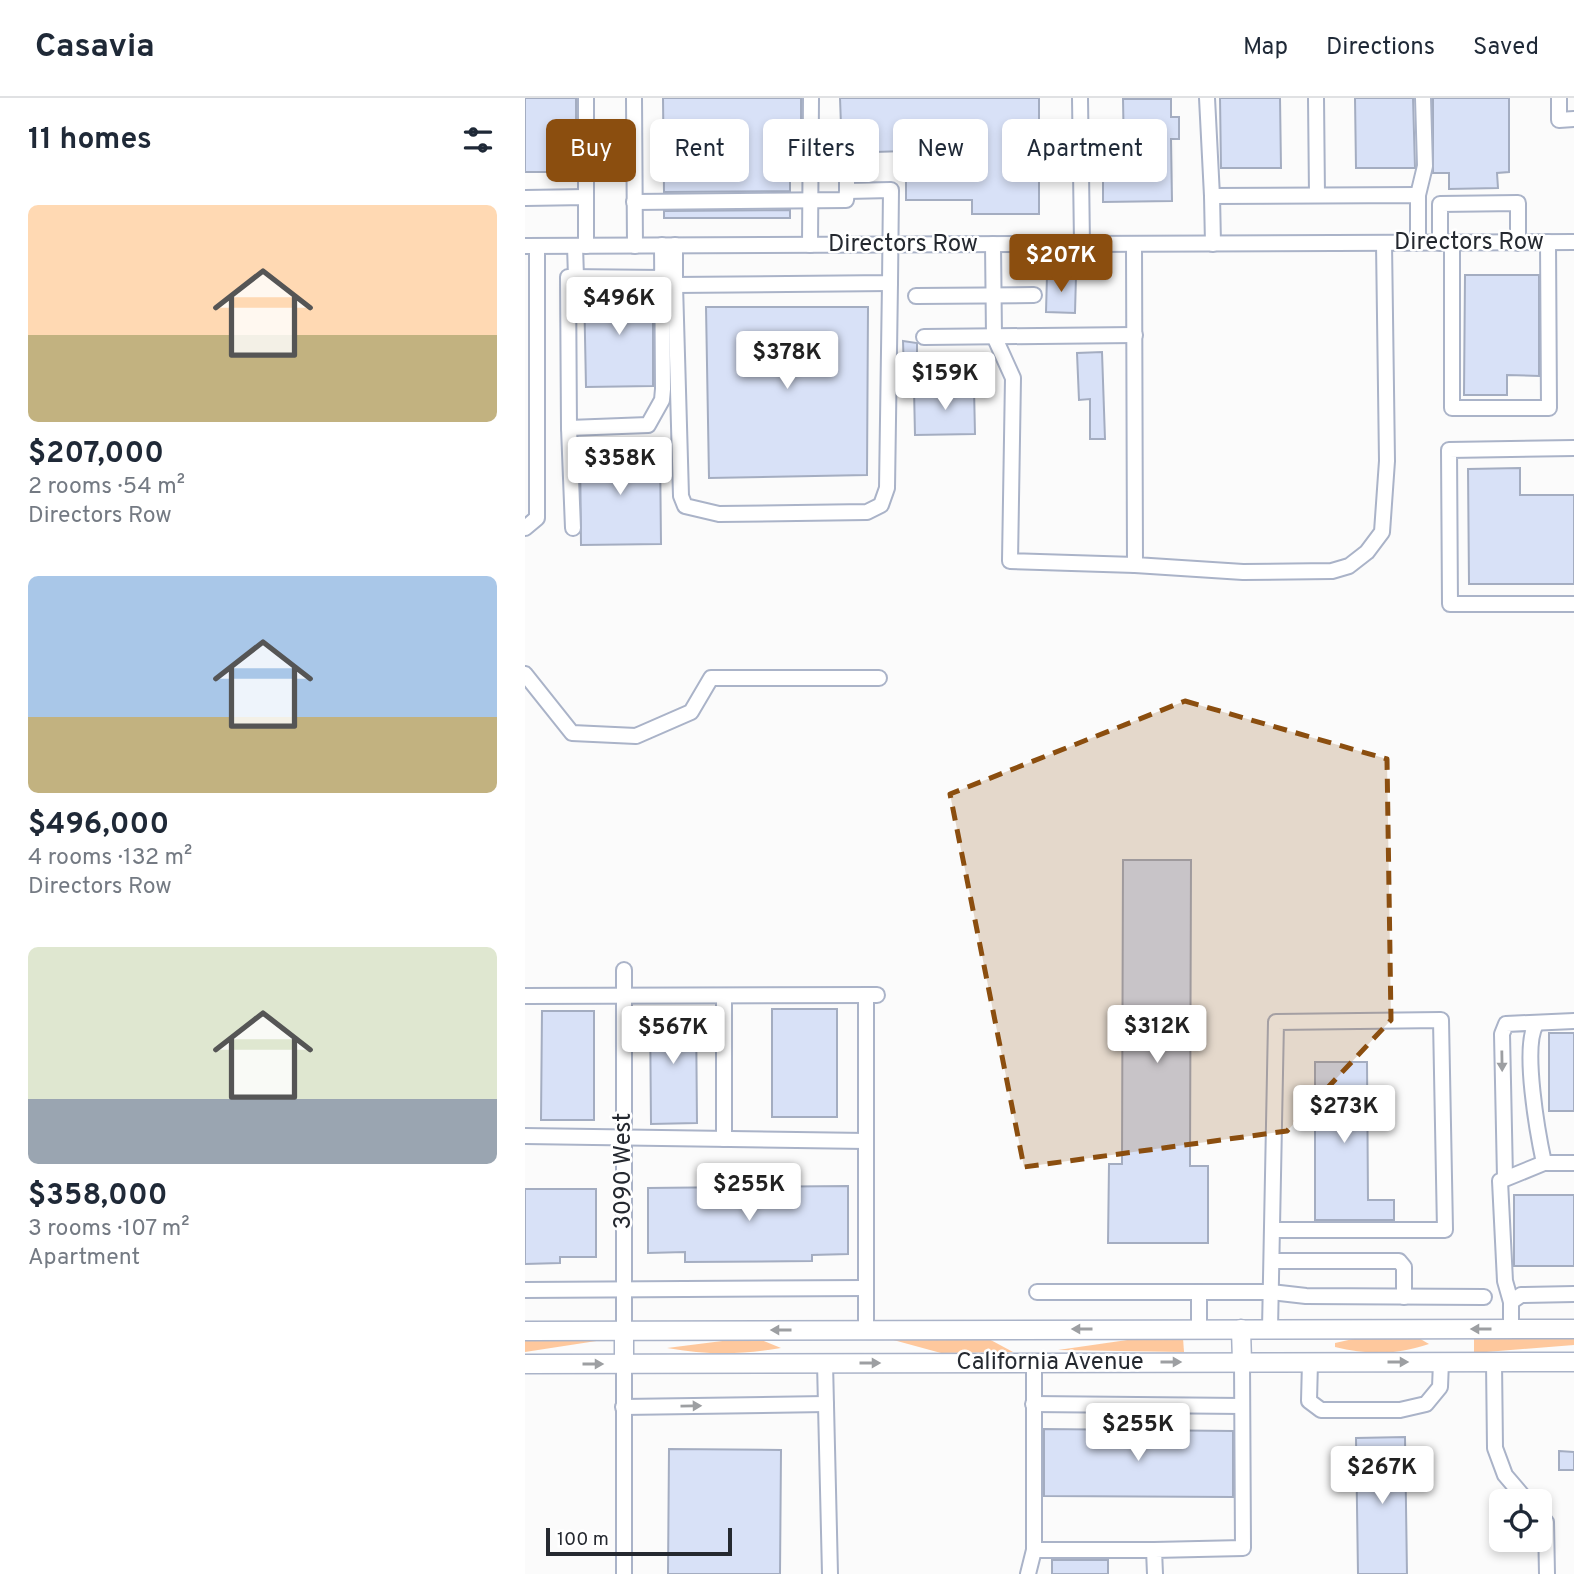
<!DOCTYPE html>
<meta charset="utf-8">
<style>
body{margin:0;font-family:Overpass,sans-serif;background:#f6f6f7;color:#1f2937;height:100vh;display:flex;flex-direction:column;font-size:26px;white-space:nowrap}
*{box-sizing:border-box;margin:0}
p{font-size:23px;color:#747a83}
.icon{flex:none;width:38px;height:38px;fill:none;stroke:currentColor;stroke-width:2;stroke-linecap:round;stroke-linejoin:round}
.map{position:relative;flex:1;overflow:hidden}
.panel{display:flex;flex-direction:column;background:#fff;width:525px}
.panel>*{flex:none}
.guide{position:absolute;left:21px;top:21px;width:665px;height:63px;display:flex;gap:14px}
.controls{position:absolute;left:964px;top:1391px;display:grid;gap:14px}
.controls a{display:grid;place-items:center;width:63px;height:63px;border-radius:10px;background:#fff;box-shadow:0 4px 10px #0003;font-size:35px}
.scale{position:absolute;left:21px;bottom:18px;width:186px;box-sizing:border-box;padding-left:7px;border:4px solid #252930;border-top:0;font-size:19px;line-height:24px;white-space:nowrap;color:#252930;-webkit-text-stroke:5px #fff;paint-order:stroke}
.price{position:absolute;translate:-50% -60px;padding:0 16px;border-radius:7px;background:#fff;color:#222;font-size:23px;line-height:46px;filter:drop-shadow(0 2px 4px #0008)}
.price::after{content:'';position:absolute;left:50%;top:42px;width:21px;height:16px;margin-left:-10px;background:inherit;clip-path:polygon(0 0,100% 0,50% 100%)}
.price.active{background:#8b4e0f;color:#fff}
ul{padding:0;list-style:none}
li{display:grid;align-content:center;gap:14px;height:371px;padding:0 28px}
li span{display:grid;place-items:center;height:217px;border-radius:10px;color:#555}
li>.icon{margin-inline-start:auto}
span .icon{width:126px;height:126px;fill:#fffc;stroke-width:1}
li b{font-size:30px}
h2{display:flex;justify-content:space-between;align-items:center;height:84px;padding:0 28px;font-size:30px}
.tag{padding:0 24px;border-radius:10px;background:#fff;box-shadow:0 4px 10px #0003;font-size:24px;line-height:63px}
.tag.active{background:#8b4e0f;color:#fff}
header{display:flex;align-items:center;gap:42px;box-sizing:border-box;height:98px;padding:0 35px;background:#fff;border-bottom:2px solid #e0e1e3}
header strong{font-size:33px}
nav{display:flex;gap:38px;margin-inline-start:auto;font-size:24px}
main{display:flex;flex:1;min-height:0}
.map>svg:first-child{display:block}
.green{fill:#fec89d}
.building{fill:#d8e1f7;stroke:#a4adc1;stroke-width:2}
.lines{fill:none;stroke-linecap:round;stroke-linejoin:round}
.minor-casing{stroke:#aab3c8;stroke-width:18}
.major-casing{stroke:#aab3c8;stroke-width:21}
.minor{stroke:#fff;stroke-width:14}
.major{stroke:#fff;stroke-width:18}
.oneway{fill:#9d9fa2}
.marked{fill:#8b4e0f;fill-opacity:0.2;stroke:#8b4e0f;stroke-width:5;stroke-dasharray:14 9;stroke-linejoin:round}
.labels{text-anchor:middle;dominant-baseline:central;stroke-width:5;stroke-linejoin:round;paint-order:stroke}
.street-label{font-size:24px;fill:#252930;stroke:#fff}
</style>
<header>
<strong>Casavia</strong>
<nav><a>Map</a><a>Directions</a><a>Saved</a></nav>
</header>
<main>
<section class="panel">
<h2>11 homes<svg class="icon" aria-label="filters" viewBox="0 0 24 24"><path d="M4 7h16M4 17h16"/><circle cx="9" cy="7" r="2"/><circle cx="15" cy="17" r="2"/></svg></h2>
<ul>
<li><span style="background:linear-gradient(#ffd9b3 60%,#c2b280 0)"><svg class="icon" aria-label="home" viewBox="0 0 24 24"><path d="M3 11l9-7 9 7M6 9v11h12V9"/></svg></span><div><b>$207,000</b><p>2 rooms · 54 m²</p><p>Directors Row</p></div></li>
<li><span style="background:linear-gradient(#a9c7e8 65%,#c2b280 0)"><svg class="icon" aria-label="home" viewBox="0 0 24 24"><path d="M3 11l9-7 9 7M6 9v11h12V9"/></svg></span><div><b>$496,000</b><p>4 rooms · 132 m²</p><p>Directors Row</p></div></li>
<li><span style="background:linear-gradient(#dfe7d0 70%,#9aa5b1 0)"><svg class="icon" aria-label="home" viewBox="0 0 24 24"><path d="M3 11l9-7 9 7M6 9v11h12V9"/></svg></span><div><b>$358,000</b><p>3 rooms · 107 m²</p><p>Apartment</p></div></li>
</ul>
</section>
<div class="map">
<svg width="1049" height="1476" viewBox="0 0 1049 1476">
<rect width="100%" height="100%" fill="#fbfbfb"/>
<g class="green">
<path d="M949 1238H1049V1247L949 1255Z"/>
<path d="M229 1239 256 1250C216 1257 182 1257 142 1250Z"/>
<path d="M623 1239 658 1240 659 1254 533 1252Z"/>
<path d="M837 1239H892L904 1246C872 1257 843 1257 810 1249V1245Z"/>
<path d="M361 1240H462L488 1254 416 1255Z"/>
<path d="M0 1242H78L0 1254Z"/>
</g>
<g class="building">
<rect x="0" y="0" width="51" height="74"/>
<path d="M138 0H276V31H265V93L139 94Z"/>
<path d="M315 0H514V116H447V102H381V53L317 55Z"/>
<path d="M695 0H755L756 70H696Z"/>
<path d="M830 0H888L890 70H831Z"/>
<path d="M908 0H984V74L972 75 973 90 924 91V75H908Z"/>
<path d="M598 1H646V19H654V41H646L647 103 578 104V57H599Z"/>
<path d="M265 112V120H139V113Z"/>
<path d="M522 177 551 178 550 215 521 214Z"/>
<path d="M940 177H1014V278L982 277V297H939Z"/>
<path d="M59 189 128 190V288L61 289Z"/>
<path d="M181 209H343L342 377 184 380Z"/>
<path d="M378 243 392 245V277H379Z"/>
<path d="M577 254 580 341H565V301L554 302 552 255Z"/>
<path d="M449 290 450 336 390 337 389 291Z"/>
<path d="M135 351 136 446 56 447 55 352Z"/>
<path d="M995 370V397H1049V486H944L943 371Z"/>
<path d="M598 762H666L665 1068H683V1145H583L584 1066H597Z"/>
<path d="M125 910H171L172 1025 126 1026Z"/>
<rect x="247" y="911" width="65" height="108"/>
<path d="M17 913H69V1022H16Z"/>
<rect x="1024" y="935" width="25" height="78"/>
<path d="M790 964H842L843 1102H869V1122H790Z"/>
<path d="M323 1088V1156L287 1157V1163L160 1164V1154L123 1155V1090Z"/>
<path d="M0 1091H71V1159H35V1165L0 1166Z"/>
<rect x="989" y="1097" width="60" height="71"/>
<path d="M519 1331 708 1333V1399L519 1398Z"/>
<path d="M880 1339 882 1476H833L831 1340Z"/>
<path d="M144 1351 256 1352 255 1476H143Z"/>
<path d="M1034 1353 1049 1354V1372H1034Z"/>
<rect x="527" y="1462" width="56" height="14"/>
</g>
<g class="lines">
<g class="minor-casing">
<g id="minor">
<path d="M61 0V99"/>
<path d="M109 0 110 148"/>
<path d="M555 0 557 146"/>
<path d="M682 0 687 98"/>
<path d="M791 0 792 97"/>
<path d="M1034 0V22L1049 21"/>
<path d="M893 97 900 68 898 0"/>
<path d="M0 100 61 99V148"/>
<path d="M109 104 321 102 322 93"/>
<path d="M915 145V106L993 105V145"/>
<path d="M927 145V310H1024L1023 144"/>
<path d="M468 146 469 238 488 280 485 463 610 467"/>
<path d="M609 146 610 467 718 474 807 473 824 468 842 454 857 434 862 363 859 145"/>
<path d="M688 146 687 98 893 97V145"/>
<path d="M137 147 138 291 137 302 123 327 44 330 43 179 138 180"/>
<path d="M150 147V187L365 185 366 92 322 93V65H286"/>
<path d="M285 147 286 0"/>
<path d="M0 148 1049 144"/>
<path d="M50 148 51 179"/>
<path d="M150 187 156 398 160 408 194 416 342 414 356 407 362 390 365 185"/>
<path d="M391 198 509 197"/>
<path d="M399 239 610 237"/>
<path d="M44 330 48 430"/>
<path d="M1049 350 924 352 925 506H1049"/>
<path d="M0 430 12 420V148"/>
<path d="M0 576 47 635 111 638 166 614 186 580H354"/>
<path d="M0 898 352 897"/>
<path d="M1011 926C997 949 1013 1037 1019 1065"/>
<path d="M0 1038 341 1043"/>
<path d="M199 1041V898"/>
<path d="M980 1080 977 936 981 926 1049 923"/>
<path d="M747 1163H874L879 1169V1199"/>
<path d="M0 1192 341 1190"/>
<path d="M512 1194H746L781 1198 959 1199"/>
<path d="M986 1204 980 1183 975 1083 1019 1065H1049"/>
<path d="M674 1231V1194"/>
<path d="M745 1231 751 924 916 922 920 1132H747"/>
<path d="M986 1231V1204L996 1197 1049 1196"/>
<path d="M99 1232V872"/>
<path d="M341 1232V897"/>
<path d="M785 1264 784 1303 796 1312H875L901 1306 915 1289 916 1264"/>
<path d="M969 1264 970 1350 980 1377 1003 1404"/>
<path d="M300 1265 305 1476"/>
<path d="M99 1266V1476"/>
<path d="M508 1306 717 1308"/>
<path d="M98 1309 301 1306"/>
<path d="M1015 1418 1021 1424 1022 1476"/>
<path d="M509 1452H629"/>
<path d="M503 1476 509 1452V1265"/>
<path d="M630 1476 629 1452 718 1450 717 1264"/>
</g>
</g>
<g class="major-casing">
<g id="major">
<path d="M716 1231 717 1264"/>
<path d="M99 1232V1266"/>
<path d="M0 1233 1049 1231"/>
<path d="M0 1266 1049 1264"/>
</g>
</g>
<use href="#minor" class="minor"/>
<use href="#major" class="major"/>
</g>
<defs><path id="oneway-solid" d="M-6-.8H1V-3.2L6.5 0L1 3.2V.8H-6Z" transform="scale(1.75)"/></defs>
<g class="oneway">
<use href="#oneway-solid" transform="translate(977 963) rotate(89)"/>
<use href="#oneway-solid" transform="translate(557 1231) rotate(180)"/>
<use href="#oneway-solid" transform="translate(956 1231) rotate(180)"/>
<use href="#oneway-solid" transform="translate(256 1232) rotate(180)"/>
<use href="#oneway-solid" transform="translate(646 1264)"/>
<use href="#oneway-solid" transform="translate(873 1264)"/>
<use href="#oneway-solid" transform="translate(345 1265)"/>
<use href="#oneway-solid" transform="translate(68 1266)"/>
<use href="#oneway-solid" transform="translate(166 1308) rotate(-1)"/>
</g>
<path class="marked" d="M660 603 862 661 866 922 762 1033 499 1069 425 696Z"/>
<g class="labels">
<g class="street-label">
<text x="944" y="145">Directors Row</text>
<text x="378" y="147">Directors Row</text>
<text transform="translate(99 1073) rotate(-90)">3090 West</text>
<text x="525" y="1265">California Avenue</text>
</g>
</g>
</svg>
<div class="controls">
<a><svg class="icon" aria-label="locate" viewBox="0 0 24 24"><circle cx="12" cy="12" r="6"/><path d="M12 2v4M12 18v4M2 12h4M18 12h4"/></svg></a>
</div>
<div class="scale">100 m</div>
<b class="price active" style="left:536px;top:196px">$207K</b>
<b class="price" style="left:94px;top:239px">$496K</b>
<b class="price" style="left:262px;top:293px">$378K</b>
<b class="price" style="left:420px;top:314px">$159K</b>
<b class="price" style="left:95px;top:399px">$358K</b>
<b class="price" style="left:632px;top:967px">$312K</b>
<b class="price" style="left:148px;top:968px">$567K</b>
<b class="price" style="left:819px;top:1047px">$273K</b>
<b class="price" style="left:224px;top:1125px">$255K</b>
<b class="price" style="left:613px;top:1365px">$255K</b>
<b class="price" style="left:857px;top:1408px">$267K</b>
<div class="guide">
<a class="tag active">Buy</a>
<a class="tag">Rent</a>
<a class="tag">Filters</a>
<a class="tag">New</a>
<a class="tag">Apartment</a>
</div>
</div>
</main>
